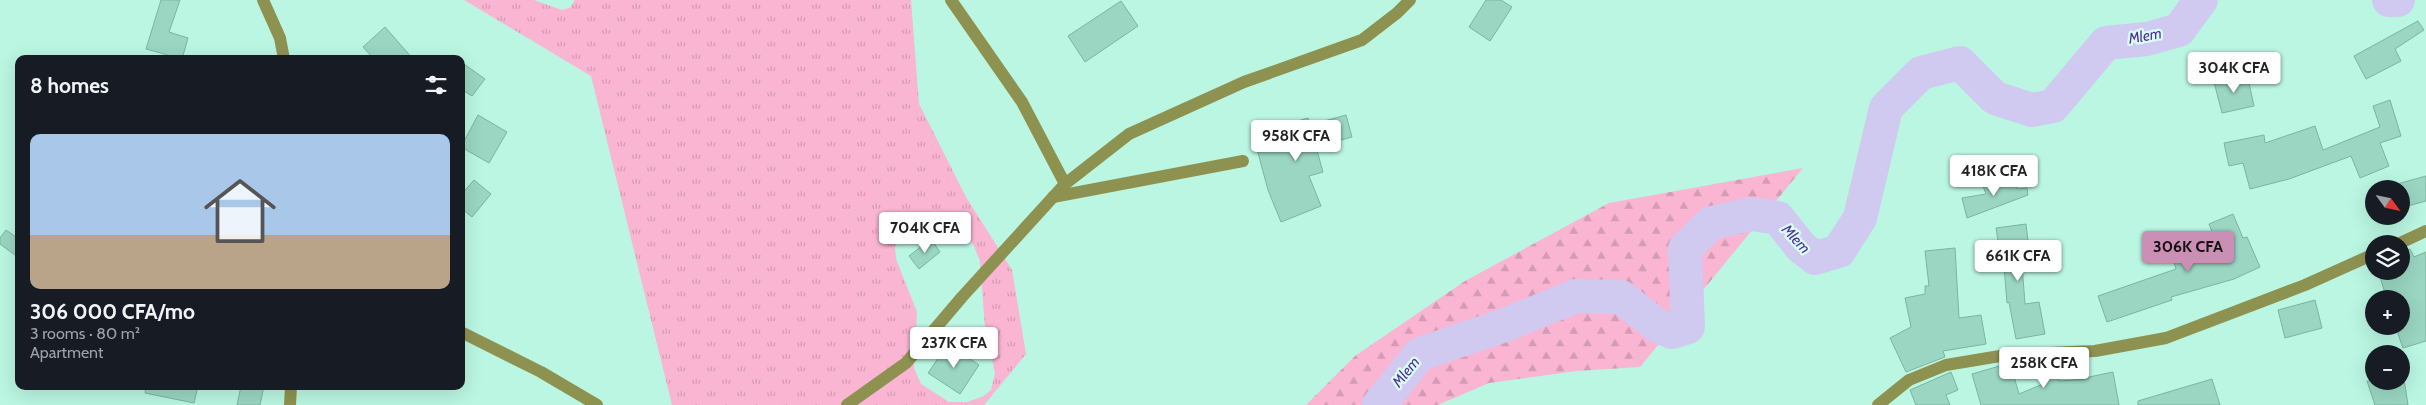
<!DOCTYPE html>
<meta charset="utf-8">
<style>
body{margin:0;font-family:Cabin,sans-serif;background:#20242c;color:#f1f3f6;height:100vh;display:flex;flex-direction:column;font-size:19px;white-space:nowrap}
*{box-sizing:border-box;margin:0}
p{font-size:16px;color:#9ea1a6}
.icon{flex:none;width:28px;height:28px;fill:none;stroke:currentColor;stroke-width:2;stroke-linecap:round;stroke-linejoin:round}
.map{position:relative;flex:1;overflow:hidden}
.details{position:absolute;left:15px;top:55px;width:450px;height:335px;display:flex;flex-direction:column;background:#171b24;border-radius:10px;box-shadow:0 5px 20px #0002}
.details>*{flex:none}
.needle{width:32px;rotate:123deg}
.fabs{position:absolute;left:2365px;top:180px;display:grid;gap:10px}
.fabs a{display:grid;place-items:center;width:45px;height:45px;border-radius:50%;background:#171b24;box-shadow:0 5px 20px #0002;font-size:25px}
.price{position:absolute;translate:-50% -42px;padding:0 11px;border-radius:5px;background:#fff;color:#222;font-size:16px;line-height:32px;filter:drop-shadow(0 1px 2px #0008)}
.price::after{content:'';position:absolute;left:50%;top:30px;width:15px;height:11px;margin-left:-8px;background:inherit;clip-path:polygon(0 0,100% 0,50% 100%)}
.price.current{background:#cb8eb4;color:#111}
ul{padding:0;list-style:none}
li{display:grid;align-content:center;gap:10px;height:265px;padding:0 15px}
li span{display:grid;place-items:center;height:155px;border-radius:10px;color:#555}
li>.icon{margin-inline-start:auto}
span .icon{width:90px;height:90px;fill:#fffc;stroke-width:1}
li b{font-size:21px}
h2{display:flex;justify-content:space-between;align-items:center;height:60px;padding:0 15px;font-size:21px}
.map>svg:first-child{display:block}
.grass{fill:url(#grass-tufts);fill-rule:evenodd}
.forest{fill:url(#forest-firs)}
.lines{fill:none;stroke-linecap:round;stroke-linejoin:round}
.river{stroke:#d0caf1;stroke-width:34}
.building{fill:#9ad6c2;stroke:#7ab5a2}
.minor{stroke:#8e9251;stroke-width:12}
.labels{text-anchor:middle;dominant-baseline:central;stroke-width:4.5;stroke-linejoin:round;paint-order:stroke}
.water-label{font-size:15px;font-style:italic;fill:#52319d;stroke:#dafdf1}
</style>
<div class="map">
<svg width="2426" height="405" viewBox="0 0 2426 405">
<defs>
<pattern id="grass-tufts" width="24" height="20" patternUnits="userSpaceOnUse" patternTransform="scale(1.25)"><rect width="24" height="20" fill="#f9b5d2"/><path d="M3 7l-1-3M5 7V3M7 7l1-3M15 17l-1-3M17 17v-4M19 17l1-3" fill="none" stroke="#d49bb4"/></pattern>
<pattern id="forest-firs" width="22" height="20" patternUnits="userSpaceOnUse" patternTransform="scale(1.25)"><rect width="22" height="20" fill="#f9b5d2"/><path d="M5 1l3.5 6h-7zM16 11l3.5 6h-7z" fill="#d49bb4"/></pattern>
</defs>
<rect width="100%" height="100%" fill="#baf6e2"/>
<path class="grass" d="M464 0H534L562 10 570 8 575 0H911L919 104 966 197 1012 270 1026 354 984 405H672L591 76ZM922 223 944 224 961 232 973 244 980 261 985 328 995 373 991 390 984 396 967 402H949L921 384 914 368 917 312 896 259 895 247 906 231Z"/>
<path class="forest" d="M1803 168 1640 367 1576 371 1489 383 1438 405H1306L1355 356 1465 281 1609 203Z"/>
<g class="lines">
<g class="river">
<path d="M2389 0H2398"/>
<path d="M1379 405 1420 354 1505 325 1576 296 1621 297 1658 326 1672 332 1688 327 1685 249 1711 223 1751 214 1778 218 1801 247 1815 258 1839 251 1860 218 1886 108 1921 73 1960 63 1995 98 2032 110 2053 106 2106 43 2147 39 2179 30 2201 0"/>
</g>
</g>
<g class="building">
<path d="M161 0H180L169 32 188 38 182 59 146 49Z"/>
<path d="M1486 0H1501L1512 7 1490 41 1469 27Z"/>
<path d="M1121 1 1138 26 1085 62 1068 36Z"/>
<path d="M2418 21 2424 30 2395 49 2401 61 2366 79 2354 56Z"/>
<path d="M385 27 413 59H374L363 47Z"/>
<path d="M461 62 485 79 472 96 461 89Z"/>
<path d="M2247 74 2254 106 2222 113 2214 82Z"/>
<path d="M2390 100 2401 136 2380 143 2389 166 2360 178 2351 156 2289 179 2250 189 2243 163 2229 166 2224 143 2264 135 2265 143 2315 126 2323 150 2380 127 2373 106Z"/>
<path d="M478 115 507 132 489 163 461 147Z"/>
<path d="M1346 115 1352 137 1316 147 1323 172 1309 176 1321 206 1281 222 1268 190 1253 134 1308 118 1310 125Z"/>
<path d="M2012 175 2017 189 2027 188 2028 195 1967 218 1962 198 1986 194 1983 186Z"/>
<path d="M2426 176V201L2404 207 2401 189H2398L2397 184Z"/>
<path d="M474 180 491 194 472 217 461 208V195Z"/>
<path d="M2233 214 2243 238 2247 237 2260 267 2234 279 2171 297 2172 300 2107 322 2098 296 2176 269 2173 259 2217 245 2209 224Z"/>
<path d="M2026 224 2029 250 2021 251 2025 304 2039 302 2045 334 2016 339 2009 302 2007 303 2003 254H2000L1996 228Z"/>
<path d="M6 230 19 239V258L0 244V238Z"/>
<path d="M931 239 940 252 919 269 909 256Z"/>
<path d="M1955 248 1959 318 1981 315 1986 344 1943 351 1945 357 1906 372 1890 338 1911 327 1905 298 1925 294V286H1929L1925 251Z"/>
<path d="M2410 249 2414 257 2426 252V341L2403 348 2398 334V327L2401 326V299H2387L2378 271H2401V253Z"/>
<path d="M2315 300 2322 328 2285 338 2278 310Z"/>
<path d="M948 344 979 365 960 394 928 373Z"/>
<path d="M2010 363 2019 394 2043 384 2041 365 2057 364 2059 381 2089 379V377L2113 372 2119 405H1981L1972 374Z"/>
<path d="M1951 372 1958 390 1946 395 1950 405H1916L1910 390Z"/>
<path d="M2212 379 2220 405H2138V401Z"/>
<path d="M2401 379H2404L2408 405H2375L2367 381H2401Z"/>
<path d="M146 386H198L194 403 145 393Z"/>
<path d="M241 386H264L260 405H237Z"/>
</g>
<g class="lines">
<g class="minor">
<path d="M263 0 280 38 284 59"/>
<path d="M951 0 1022 102 1065 184"/>
<path d="M1053 197 1243 161"/>
<path d="M2398 244 2426 231"/>
<path d="M461 332 541 372 597 405"/>
<path d="M290 405 291 386"/>
<path d="M847 405 906 363 962 297 1065 184 1129 134 1244 82 1362 40 1397 13 1410 0"/>
<path d="M1878 405 1909 380 1946 365 2006 355 2095 351 2166 338 2305 285 2374 254"/>
</g>
</g>
<g class="labels">
<g class="water-label">
<text transform="translate(2145 36) rotate(-10)">Mlem</text>
<text transform="translate(1796 239) rotate(47)">Mlem</text>
<text transform="translate(1406 372) rotate(-51)">Mlem</text>
</g>
</g>
</svg>
<div class="fabs">
<a><svg class="needle" viewBox="-14 -14 28 28"><path d="M0-13l5 13h-10z" fill="#e53935"/><path d="M0 13l5-13h-10z" fill="#9ea1a6"/></svg></a>
<a><svg class="icon" aria-label="layers" viewBox="0 0 24 24"><path d="M12 4l9 5-9 5-9-5zM3 14l9 5 9-5"/></svg></a>
<a>+</a>
<a>−</a>
</div>
<b class="price" style="left:2234px;top:94px">304K CFA</b>
<b class="price" style="left:1296px;top:162px">958K CFA</b>
<b class="price" style="left:1994px;top:197px">418K CFA</b>
<b class="price" style="left:925px;top:254px">704K CFA</b>
<b class="price current" style="left:2188px;top:273px">306K CFA</b>
<b class="price" style="left:2018px;top:282px">661K CFA</b>
<b class="price" style="left:954px;top:369px">237K CFA</b>
<b class="price" style="left:2044px;top:389px">258K CFA</b>
<section class="details">
<h2>8 homes<svg class="icon" aria-label="filters" viewBox="0 0 24 24"><path d="M4 7h16M4 17h16"/><circle cx="9" cy="7" r="2"/><circle cx="15" cy="17" r="2"/></svg></h2>
<ul>
<li><span style="background:linear-gradient(#a9c7e8 65%,#b9a48a 0)"><svg class="icon" aria-label="home" viewBox="0 0 24 24"><path d="M3 11l9-7 9 7M6 9v11h12V9"/></svg></span><div><b>306 000 CFA/mo</b><p>3 rooms · 80 m²</p><p>Apartment</p></div></li>
</ul>
</section>
</div>
